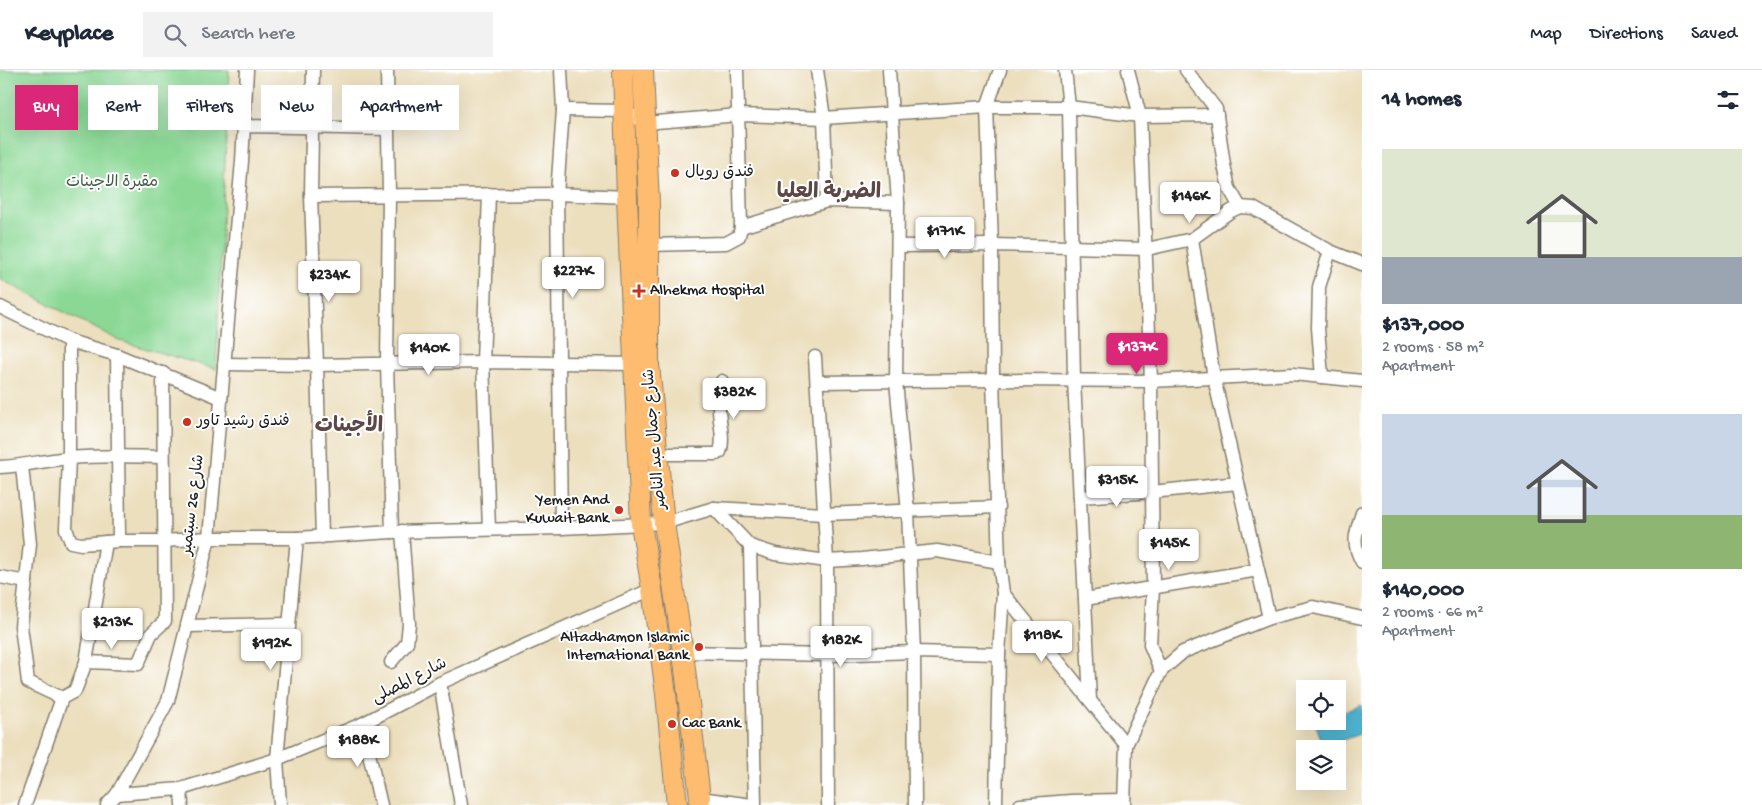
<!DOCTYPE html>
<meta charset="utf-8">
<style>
body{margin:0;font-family:"Gochi Hand","Playpen Sans Arabic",sans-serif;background:#f2f2f3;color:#1f2937;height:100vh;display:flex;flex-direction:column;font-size:19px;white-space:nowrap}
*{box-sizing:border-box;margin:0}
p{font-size:16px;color:#747a83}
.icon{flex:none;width:28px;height:28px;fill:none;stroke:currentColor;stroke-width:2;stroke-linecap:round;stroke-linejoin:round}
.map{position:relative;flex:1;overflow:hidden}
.details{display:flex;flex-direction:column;background:#fff;width:400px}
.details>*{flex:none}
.top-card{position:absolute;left:15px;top:15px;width:475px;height:45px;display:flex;gap:10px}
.fabs{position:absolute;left:1296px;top:610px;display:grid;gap:10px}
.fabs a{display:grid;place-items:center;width:50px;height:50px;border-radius:0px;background:#fff;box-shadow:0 5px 20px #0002;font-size:25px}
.price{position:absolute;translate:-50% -42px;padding:0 11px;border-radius:5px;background:#fff;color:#222;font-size:16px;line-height:32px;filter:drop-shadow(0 1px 2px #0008)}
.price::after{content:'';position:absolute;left:50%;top:30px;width:15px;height:11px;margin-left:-8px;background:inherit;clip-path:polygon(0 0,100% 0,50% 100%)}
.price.on{background:#db2777;color:#fff}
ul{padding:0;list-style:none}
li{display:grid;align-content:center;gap:10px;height:265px;padding:0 20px}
li span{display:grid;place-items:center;height:155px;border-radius:0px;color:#555}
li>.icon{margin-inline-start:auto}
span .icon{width:90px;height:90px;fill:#fffc;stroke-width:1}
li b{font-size:21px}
h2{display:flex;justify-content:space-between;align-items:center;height:60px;padding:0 20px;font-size:21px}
.chip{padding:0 18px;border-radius:0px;background:#fff;box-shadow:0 5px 20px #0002;font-size:18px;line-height:45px}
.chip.on{background:#db2777;color:#fff}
header{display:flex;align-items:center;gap:30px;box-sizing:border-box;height:70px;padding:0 25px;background:#fff;border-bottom:1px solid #e0e1e3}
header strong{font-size:24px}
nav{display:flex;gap:28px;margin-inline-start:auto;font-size:18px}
.search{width:350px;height:45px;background:#f2f2f3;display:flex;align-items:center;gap:12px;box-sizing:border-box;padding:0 18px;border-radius:0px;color:#747a83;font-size:19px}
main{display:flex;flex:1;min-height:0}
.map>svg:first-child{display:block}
.green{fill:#8bd895;stroke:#547a58}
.water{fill:#50b2cf;stroke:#366776}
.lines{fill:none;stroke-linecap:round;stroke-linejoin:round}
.minor-casing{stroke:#847e6d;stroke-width:15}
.primary-casing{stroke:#847e6d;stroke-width:22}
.minor{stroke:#fff;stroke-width:12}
.primary{stroke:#fdbc70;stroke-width:20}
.poi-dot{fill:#c8321e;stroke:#fff;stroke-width:2}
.labels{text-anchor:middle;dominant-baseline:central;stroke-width:4;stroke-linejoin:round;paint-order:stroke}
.poi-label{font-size:16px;fill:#1c1c1c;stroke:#fff;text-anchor:start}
.park-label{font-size:16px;fill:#435e46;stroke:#fff}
.street-label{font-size:16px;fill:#1c1c1c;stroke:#fff}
.district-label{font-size:21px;font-weight:bold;fill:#5e4747;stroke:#fff}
</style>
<header>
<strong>Keyplace</strong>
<div class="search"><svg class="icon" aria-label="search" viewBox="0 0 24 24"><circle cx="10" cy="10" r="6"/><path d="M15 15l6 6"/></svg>Search here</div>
<nav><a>Map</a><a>Directions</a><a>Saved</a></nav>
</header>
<main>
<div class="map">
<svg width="1362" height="735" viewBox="0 0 1362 735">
<rect width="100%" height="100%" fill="#fff"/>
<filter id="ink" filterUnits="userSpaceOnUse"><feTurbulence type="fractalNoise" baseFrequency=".02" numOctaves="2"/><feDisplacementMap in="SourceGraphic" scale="10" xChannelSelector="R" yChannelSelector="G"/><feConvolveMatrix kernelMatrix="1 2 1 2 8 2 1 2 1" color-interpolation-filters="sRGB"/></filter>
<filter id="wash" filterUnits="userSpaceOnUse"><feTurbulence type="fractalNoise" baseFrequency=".0096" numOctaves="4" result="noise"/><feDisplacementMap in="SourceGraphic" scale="20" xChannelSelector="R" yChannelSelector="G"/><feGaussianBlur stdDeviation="1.12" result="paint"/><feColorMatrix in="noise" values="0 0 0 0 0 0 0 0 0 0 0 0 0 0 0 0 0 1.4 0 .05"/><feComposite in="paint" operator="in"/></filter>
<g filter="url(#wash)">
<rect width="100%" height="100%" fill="#ecdfbe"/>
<path class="green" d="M0 0H229L216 299 120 271 0 209Z"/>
<path class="water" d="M1362 635V663L1324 677 1315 653 1338 651V644Z"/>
</g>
<g filter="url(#ink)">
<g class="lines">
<g class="minor-casing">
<g id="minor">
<path d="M313 0 311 126 317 295 322 467"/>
<path d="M387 0 389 125 387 294 392 462"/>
<path d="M561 0 563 40 557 124 561 458"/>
<path d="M817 0 824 48 827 131"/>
<path d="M889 0 898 133 896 311 908 442 914 582 915 735"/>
<path d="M1000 0 987 37 992 175 993 310 999 492 1003 523 1126 675"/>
<path d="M1065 0 1069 37 1074 310 1090 630"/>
<path d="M1128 0 1140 46 1151 311 1153 518 1150 575 1161 601"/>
<path d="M1186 0 1216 39 1224 95 1229 118 1240 137"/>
<path d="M563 40 624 41 645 53 739 45 824 48 987 37H1069L1140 46 1217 45"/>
<path d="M243 56 388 59"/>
<path d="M311 126 557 124 627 127"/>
<path d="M741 157 827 131 898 133"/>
<path d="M1192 169 1214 308 1269 548"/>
<path d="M648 175 726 173 739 166 741 157 737 0"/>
<path d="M899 176 992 175 1147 179 1192 169 1231 141 1240 137 1253 138 1330 181 1362 194"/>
<path d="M0 237 69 271 117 285 221 328"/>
<path d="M69 271V388L66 459 71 472 81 474 119 471H164L209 468H297L392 462 561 458 664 453 714 438 824 444 998 437"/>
<path d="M117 285 119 471"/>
<path d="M815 287 827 491 828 735"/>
<path d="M224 294 317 295 483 292 634 294"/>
<path d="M1322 307 1318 258 1319 217 1330 181"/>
<path d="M817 312 993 310 1151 311 1293 304 1362 311"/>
<path d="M657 384H716L720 382C725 368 719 353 719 339 718 329 720 320 722 311"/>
<path d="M22 396 30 474 21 556 28 612 62 628"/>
<path d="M0 397C24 396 46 390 70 388 101 385 132 386 163 387"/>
<path d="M1080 427 1152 422 1238 413"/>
<path d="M714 438 750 476 775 484 827 491 862 489 937 481 999 492"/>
<path d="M1362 443C1356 463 1351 472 1362 492"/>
<path d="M489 459 483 292 489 124"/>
<path d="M750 476 755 735"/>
<path d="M0 507 26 512"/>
<path d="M1085 529 1258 500"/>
<path d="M187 556 288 554"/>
<path d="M683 582 828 585 914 582 999 584"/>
<path d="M86 592 138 594 151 564 165 551 163 303"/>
<path d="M391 592 407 573 409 554 402 461"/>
<path d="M440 613 461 735"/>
<path d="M362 654 381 735"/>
<path d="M181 719 182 735"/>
<path d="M117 724 181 719 277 689 362 654 440 613 652 519"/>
<path d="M700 728 752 735"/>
<path d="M25 735 62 628 75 621 86 592 106 472"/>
<path d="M107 735 117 724 168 631 209 468 242 91 247 0"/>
<path d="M280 735 277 689 297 468"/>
<path d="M996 735 999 584 1003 523"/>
<path d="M1020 735 1071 731 1123 730"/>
<path d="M1124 735 1126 675 1161 601 1183 582 1269 548 1313 537 1362 548"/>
</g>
</g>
<g class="primary-casing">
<g id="primary">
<path d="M623 0 627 127 641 454 652 519 666 624 677 735"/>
<path d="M643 0 649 134V294L664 453 683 582 700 728 699 735"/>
</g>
</g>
<use href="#minor" class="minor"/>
<use href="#primary" class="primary"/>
</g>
</g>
<g class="poi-dot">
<circle cx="675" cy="103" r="5"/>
<path d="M636.5 213.5h5v5h5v5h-5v5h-5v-5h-5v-5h5z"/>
<circle cx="187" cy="352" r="5"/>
<circle cx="619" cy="440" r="5"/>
<circle cx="699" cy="577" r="5"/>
<circle cx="672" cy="654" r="5"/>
</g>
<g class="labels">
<g class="poi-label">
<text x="685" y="103">فندق رويال</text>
<text x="650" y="221">Alhekma Hospital</text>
<text x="197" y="352">فندق رشيد تاور</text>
<text x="609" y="431" text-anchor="end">Yemen And<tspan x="609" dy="18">Kuwait Bank</tspan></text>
<text x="689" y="568" text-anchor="end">Altadhamon Islamic<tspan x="689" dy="18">International Bank</tspan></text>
<text x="682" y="654">Cac Bank</text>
</g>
<g class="park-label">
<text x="112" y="113">مقبرة الاجينات</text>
</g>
<g class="street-label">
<text transform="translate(656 369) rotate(-95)">شارع جمال عبد الناصر</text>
<text transform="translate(194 435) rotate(-83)">شارع 26 سبتمبر</text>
<text transform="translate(410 612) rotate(-27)">شارع المصلى</text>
</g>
<g class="district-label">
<text x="829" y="123">الضربة العليا</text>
<text x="349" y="357">الأجينات</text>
</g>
</g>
</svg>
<div class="fabs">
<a><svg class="icon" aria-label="locate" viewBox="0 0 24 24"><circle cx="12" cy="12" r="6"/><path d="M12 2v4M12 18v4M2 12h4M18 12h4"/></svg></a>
<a><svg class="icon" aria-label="layers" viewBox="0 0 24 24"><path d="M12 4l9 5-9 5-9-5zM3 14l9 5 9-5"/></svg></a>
</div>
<b class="price" style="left:1190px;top:154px">$146K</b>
<b class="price" style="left:945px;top:189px">$171K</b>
<b class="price" style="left:573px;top:229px">$227K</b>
<b class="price" style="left:329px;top:233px">$234K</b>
<b class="price on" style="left:1137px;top:305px">$137K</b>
<b class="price" style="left:429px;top:306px">$140K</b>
<b class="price" style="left:734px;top:350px">$382K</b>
<b class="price" style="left:1117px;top:438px">$315K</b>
<b class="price" style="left:1169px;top:501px">$145K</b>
<b class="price" style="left:112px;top:580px">$213K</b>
<b class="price" style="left:1042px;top:593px">$118K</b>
<b class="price" style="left:841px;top:598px">$182K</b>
<b class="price" style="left:271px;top:601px">$192K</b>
<b class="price" style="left:358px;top:698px">$188K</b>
<div class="top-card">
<a class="chip on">Buy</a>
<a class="chip">Rent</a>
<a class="chip">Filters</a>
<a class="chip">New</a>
<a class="chip">Apartment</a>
</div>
</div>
<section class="details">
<h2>14 homes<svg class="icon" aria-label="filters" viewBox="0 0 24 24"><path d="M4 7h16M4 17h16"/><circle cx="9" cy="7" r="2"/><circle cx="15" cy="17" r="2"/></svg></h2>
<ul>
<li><span style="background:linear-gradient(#dfe7d0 70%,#9aa5b1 0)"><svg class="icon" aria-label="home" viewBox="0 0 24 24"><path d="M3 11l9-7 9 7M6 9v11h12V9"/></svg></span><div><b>$137,000</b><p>2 rooms · 58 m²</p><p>Apartment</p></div></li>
<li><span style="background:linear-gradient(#c9d6e8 65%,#8fb573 0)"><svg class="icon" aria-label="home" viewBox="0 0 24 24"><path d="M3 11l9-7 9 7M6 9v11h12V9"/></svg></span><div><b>$140,000</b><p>2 rooms · 66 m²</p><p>Apartment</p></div></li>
</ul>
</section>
</main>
